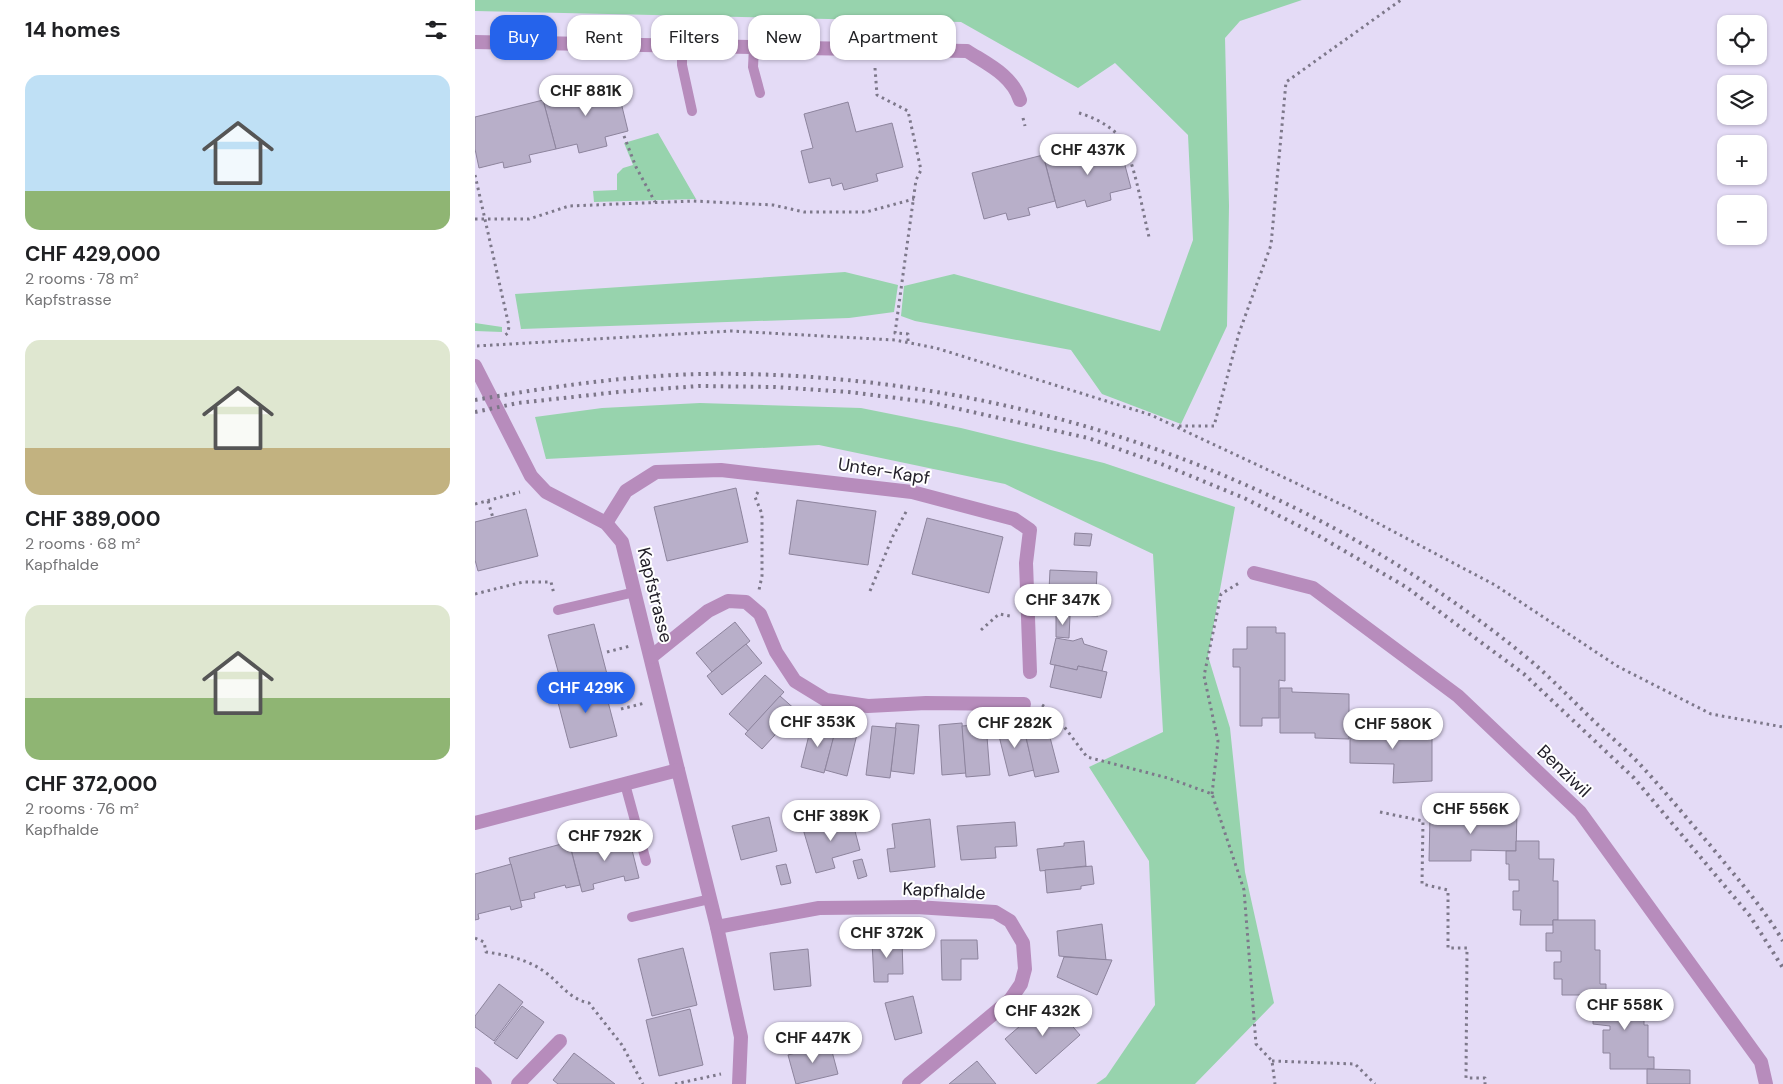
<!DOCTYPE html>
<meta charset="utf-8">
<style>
body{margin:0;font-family:"DM Sans",sans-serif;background:#f2f2f2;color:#202124;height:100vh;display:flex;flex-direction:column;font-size:19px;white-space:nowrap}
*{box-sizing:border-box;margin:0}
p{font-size:16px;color:#757577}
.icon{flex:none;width:28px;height:28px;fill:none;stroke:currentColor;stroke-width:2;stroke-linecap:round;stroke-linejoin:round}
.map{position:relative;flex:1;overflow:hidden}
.panel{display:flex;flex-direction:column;background:#fff;width:475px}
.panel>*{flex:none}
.banner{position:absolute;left:15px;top:15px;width:475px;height:45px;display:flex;gap:10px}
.buttons{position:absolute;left:1242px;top:15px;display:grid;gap:10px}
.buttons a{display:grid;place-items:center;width:50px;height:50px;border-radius:10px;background:#fff;box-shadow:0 1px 4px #0004;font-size:25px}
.price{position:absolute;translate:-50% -42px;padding:0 11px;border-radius:18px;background:#fff;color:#222;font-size:16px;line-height:32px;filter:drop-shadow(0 1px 2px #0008)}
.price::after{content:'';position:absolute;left:50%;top:30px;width:15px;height:11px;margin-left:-8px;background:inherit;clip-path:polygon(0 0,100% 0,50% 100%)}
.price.selected{background:#2563eb;color:#fff}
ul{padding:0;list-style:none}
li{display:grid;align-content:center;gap:10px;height:265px;padding:0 25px}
li span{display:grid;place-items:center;height:155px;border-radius:15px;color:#555}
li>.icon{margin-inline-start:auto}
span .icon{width:90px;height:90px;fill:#fffc;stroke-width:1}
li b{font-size:21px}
h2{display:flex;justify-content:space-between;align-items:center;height:60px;padding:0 25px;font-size:21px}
.tag{padding:0 18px;border-radius:15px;background:#fff;box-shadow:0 1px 4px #0004;font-size:18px;line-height:45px}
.tag.selected{background:#2563eb;color:#fff}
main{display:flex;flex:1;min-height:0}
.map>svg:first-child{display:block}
.green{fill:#97d3ad}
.building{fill:#b8afc9;stroke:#8d849d}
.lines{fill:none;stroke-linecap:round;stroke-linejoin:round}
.path{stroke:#7d788a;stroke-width:3;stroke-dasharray:2.5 4;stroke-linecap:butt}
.service{stroke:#b78cbc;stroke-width:10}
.minor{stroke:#b78cbc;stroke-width:14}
.rail{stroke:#7c7688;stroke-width:4;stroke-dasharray:2.5 5;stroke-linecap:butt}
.labels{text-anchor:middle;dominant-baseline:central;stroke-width:4;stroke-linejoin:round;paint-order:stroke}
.street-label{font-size:18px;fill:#23202a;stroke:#fff}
</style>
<main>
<section class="panel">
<h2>14 homes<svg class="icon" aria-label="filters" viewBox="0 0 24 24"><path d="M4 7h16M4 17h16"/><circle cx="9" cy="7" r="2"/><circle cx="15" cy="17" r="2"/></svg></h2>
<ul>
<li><span style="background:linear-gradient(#bfe0f5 75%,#8fb573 0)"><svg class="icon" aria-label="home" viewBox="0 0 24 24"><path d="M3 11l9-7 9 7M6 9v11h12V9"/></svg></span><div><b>CHF 429,000</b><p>2 rooms · 78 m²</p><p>Kapfstrasse</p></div></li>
<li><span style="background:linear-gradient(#dfe7d0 70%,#c2b280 0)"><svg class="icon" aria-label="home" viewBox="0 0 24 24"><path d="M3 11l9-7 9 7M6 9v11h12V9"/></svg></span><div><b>CHF 389,000</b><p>2 rooms · 68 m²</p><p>Kapfhalde</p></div></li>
<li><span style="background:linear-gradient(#dfe7d0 60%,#8fb573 0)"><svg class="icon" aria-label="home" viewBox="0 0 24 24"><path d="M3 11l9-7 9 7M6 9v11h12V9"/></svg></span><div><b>CHF 372,000</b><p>2 rooms · 76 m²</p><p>Kapfhalde</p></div></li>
</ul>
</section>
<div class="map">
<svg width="1308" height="1084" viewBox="0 0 1308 1084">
<rect width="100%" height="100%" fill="#e4dbf6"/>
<g class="green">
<path d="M0 0H827L765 21 750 38 754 206 752 326 706 424 627 394 596 350 440 321 426 316 429 286 479 274 685 331 718 240 713 135 640 63 603 88 486 22 0 11Z"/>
<path d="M183 133 221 199 119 202 118 191 142 190V174L148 168 158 165 149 143Z"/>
<path d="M370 272 423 285 419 312 374 318 46 329 40 294Z"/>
<path d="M0 323 27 327V332L0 331Z"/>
<path d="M225 403 386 408 486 428 629 463 760 507 733 656 755 728 770 872 799 1003 720 1084H621L631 1077 680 1005 674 861 614 767 688 732 678 554 530 484 344 445 71 459 60 417 127 408Z"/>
</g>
<g class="building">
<path d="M141 82 153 131 130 137 132 146 104 153 102 144 81 149 68 100Z"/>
<path d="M68 100 81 149 54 155 56 162 29 168 28 162 4 168 0 149V117Z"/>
<path d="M373 102 381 132 417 123 428 167 401 174 403 181 369 190 367 183 357 186 355 178 334 183 326 151 338 148 329 114Z"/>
<path d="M644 143 656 188 635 193 636 200 612 207 610 200 582 208 570 162Z"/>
<path d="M568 155 580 201 553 208 555 215 533 220 531 213 509 219 497 173Z"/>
<path d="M261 488 273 542 192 561 179 507Z"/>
<path d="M322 500 401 511 393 565 314 554Z"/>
<path d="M51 509 63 556 3 571 0 560V522Z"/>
<path d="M452 518 528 537 514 593 437 574Z"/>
<path d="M600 533 617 534 615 546 599 545Z"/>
<path d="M575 570 622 572 621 592 574 590Z"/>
<path d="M579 592 624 595 623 616 578 613Z"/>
<path d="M581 615 595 616 594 638 581 637Z"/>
<path d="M260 622 275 641 237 672 221 653Z"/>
<path d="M119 624 133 678 88 689 73 635Z"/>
<path d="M772 627H801V633H810V681L804 680V718H787V726H765V667H758V649H772Z"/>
<path d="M581 638 598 641 607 638 609 644 632 651 627 671 603 666 602 670 575 664Z"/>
<path d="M271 644 287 663 247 695 232 676Z"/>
<path d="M580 665 602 670 603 666 632 672 626 698 575 687Z"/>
<path d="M290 675 309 692 273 731 254 714Z"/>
<path d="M127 679 142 736 95 748 80 691Z"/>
<path d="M805 688H817V692L874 694V739L840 738V733H805Z"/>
<path d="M305 696 322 711 287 749 270 734Z"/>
<path d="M875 718H888V725H920L919 729H957V781L918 783 919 764 875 763Z"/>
<path d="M547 722 559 770 534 776 522 728Z"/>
<path d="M571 722 584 772 560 777 549 728Z"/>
<path d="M337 723 361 729 349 773 326 767Z"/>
<path d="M421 723 444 725 439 774 416 771Z"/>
<path d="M487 723 491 773 467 775 464 725Z"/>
<path d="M362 724 383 730 372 776 350 770Z"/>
<path d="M511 724 515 775 491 777 487 726Z"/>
<path d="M397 726 421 728 415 778 391 775Z"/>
<path d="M992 812 1042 813 1041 851 996 850V861H954L955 815 992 816Z"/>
<path d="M376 816 385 850 357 858 360 868 341 873 328 829Z"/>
<path d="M294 817 302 851 266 860 257 826Z"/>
<path d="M455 819 460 867 415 872 412 849 420 848 417 824Z"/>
<path d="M540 822 542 846 520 847 521 858 486 860 482 826Z"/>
<path d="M153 834 164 878 150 881 149 876 118 884 119 889 107 892 96 849Z"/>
<path d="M609 841 611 866 565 871 562 849 589 846V843Z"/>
<path d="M1041 841H1064V859H1079L1078 881H1083V920H1078V925H1045L1046 910H1038V891H1044V880H1034V864H1031V851H1041Z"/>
<path d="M94 842 105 885 91 888 90 885 59 893 60 898 45 901 34 858Z"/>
<path d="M387 859 392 876 383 879 378 861Z"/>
<path d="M36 864 47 907 36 910 35 906 3 914 4 919 0 920V874Z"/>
<path d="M311 864 316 883 306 885 301 866Z"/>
<path d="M617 866 619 884 606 886V889L572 893 570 870Z"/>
<path d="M1078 920H1120V950H1125V984H1131V995H1087V979H1079V962H1086V951H1071V933H1078Z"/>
<path d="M627 924 631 960 584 956 582 931Z"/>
<path d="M427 940 428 974H413V982H399L397 941Z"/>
<path d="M466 940H502L503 959H486V980H467Z"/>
<path d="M208 948 222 1005 177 1016 163 959Z"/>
<path d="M333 949 336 986 299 990 295 953Z"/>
<path d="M589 957 637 960 622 995 582 977Z"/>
<path d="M24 984 48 1002 19 1041 0 1027V1016Z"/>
<path d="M1131 993H1169V1025H1173V1057H1179V1069H1135V1053H1128V1030H1135V1026L1118 1024V1008H1126V995H1131Z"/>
<path d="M438 996 447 1033 420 1040 410 1003Z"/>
<path d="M575 1000 605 1035 561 1074 530 1039Z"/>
<path d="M47 1006 69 1022 42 1059 19 1043Z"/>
<path d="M215 1009 228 1065 184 1076 171 1020Z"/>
<path d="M355 1044 363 1074 321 1084 313 1055Z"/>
<path d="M99 1053 140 1084H83L78 1080Z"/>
<path d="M502 1061 521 1084H474Z"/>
<path d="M1172 1069 1215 1070V1084H1172Z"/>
</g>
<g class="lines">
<g class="path">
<path d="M400 68 402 95 433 111 446 170 441 180 420 333 433 334V343"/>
<path d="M604 113C618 117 634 125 644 136 658 153 668 213 674 237"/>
<path d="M548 118 550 126"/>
<path d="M149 136 161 167 180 202"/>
<path d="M0 175 34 326 33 333 29 336"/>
<path d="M0 219H54L94 206 218 201 298 205 329 212H391L439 199"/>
<path d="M2 346 256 331 420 340 461 348 676 415 874 508 1020 585 1142 666 1236 714 1308 727"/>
<path d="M704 426H739L764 333 796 245 811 82 926 0"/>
<path d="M283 492 280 497 287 514V576L284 590"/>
<path d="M13 501 18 518"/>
<path d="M0 504 45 492"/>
<path d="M395 591 418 536 432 510"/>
<path d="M0 594 48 582H76L79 594"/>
<path d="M506 630 524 614 535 616"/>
<path d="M132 652 155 646"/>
<path d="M567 705 578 712 612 757 693 778 737 794 769 890 781 1044 797 1061 800 1084"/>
<path d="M146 709 170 703"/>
<path d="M737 794 743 741 729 676 746 594 764 583"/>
<path d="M905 812 948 821 947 884 973 890V948H992L991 1078H1010V1084"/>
<path d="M0 938 9 942 11 952C32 955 52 959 70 972 86 984 94 999 114 1003L147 1045 168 1084"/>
<path d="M797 1061 880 1064 900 1084"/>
<path d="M200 1084 246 1074"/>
</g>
<g class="service">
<path d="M207 46V65L217 111"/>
<path d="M279 47 278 67 285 93"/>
<path d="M83 610 160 592"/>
<path d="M150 784 171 861"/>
<path d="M157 917 235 899"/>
</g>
<g class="minor">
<path d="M0 42 492 51C512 64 537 75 545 100"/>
<path d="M0 366 56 476 71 492 131 523 147 542 203 770"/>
<path d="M131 523 151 491 181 472 246 470 437 492 539 519 555 530 551 563 555 672"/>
<path d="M779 573 838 588 983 696 1105 812 1286 1062 1291 1084"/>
<path d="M176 657 233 611 253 601 271 602 285 614 301 652 320 681 351 700 393 706 451 703 549 704"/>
<path d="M0 823 203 770 242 927 266 1037 264 1084"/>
<path d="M242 927 344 908 441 907 520 912 535 921 548 943 550 969 546 984 535 1000 434 1084"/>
<path d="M0 1074 10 1084"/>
<path d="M43 1084 85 1041"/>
</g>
<g class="rail">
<path d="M0 400C74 387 149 376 225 374 524 369 826 470 1056 661 1079 681 1100 703 1122 724 1138 739 1156 754 1171 771 1193 795 1214 821 1235 845 1261 877 1287 906 1308 941"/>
<path d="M0 412 43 403 143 392 224 386 300 387 374 392 453 402 613 438 689 465 769 498 844 536 931 587 1049 674 1159 778 1275 916 1308 968"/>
</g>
</g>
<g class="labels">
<g class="street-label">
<text transform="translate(409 471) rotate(9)">Unter-Kapf</text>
<text transform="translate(180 595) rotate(76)">Kapfstrasse</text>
<text transform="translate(1089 771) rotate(44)">Benziwil</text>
<text transform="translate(469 891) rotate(3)">Kapfhalde</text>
</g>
</g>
</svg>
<div class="buttons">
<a><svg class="icon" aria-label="locate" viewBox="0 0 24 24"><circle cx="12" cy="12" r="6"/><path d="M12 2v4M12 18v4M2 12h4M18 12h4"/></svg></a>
<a><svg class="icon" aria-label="layers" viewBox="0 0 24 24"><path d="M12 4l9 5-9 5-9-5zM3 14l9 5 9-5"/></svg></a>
<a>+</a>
<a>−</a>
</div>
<b class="price" style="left:111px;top:117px">CHF 881K</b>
<b class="price" style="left:613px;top:176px">CHF 437K</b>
<b class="price" style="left:588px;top:626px">CHF 347K</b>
<b class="price selected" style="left:111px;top:714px">CHF 429K</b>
<b class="price" style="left:343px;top:748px">CHF 353K</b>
<b class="price" style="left:540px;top:749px">CHF 282K</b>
<b class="price" style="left:918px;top:750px">CHF 580K</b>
<b class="price" style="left:996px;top:835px">CHF 556K</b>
<b class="price" style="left:356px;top:842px">CHF 389K</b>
<b class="price" style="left:130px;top:862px">CHF 792K</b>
<b class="price" style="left:412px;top:959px">CHF 372K</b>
<b class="price" style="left:1150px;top:1031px">CHF 558K</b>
<b class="price" style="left:568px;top:1037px">CHF 432K</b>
<b class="price" style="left:338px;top:1064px">CHF 447K</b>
<div class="banner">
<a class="tag selected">Buy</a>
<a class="tag">Rent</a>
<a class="tag">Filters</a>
<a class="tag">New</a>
<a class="tag">Apartment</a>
</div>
</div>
</main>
